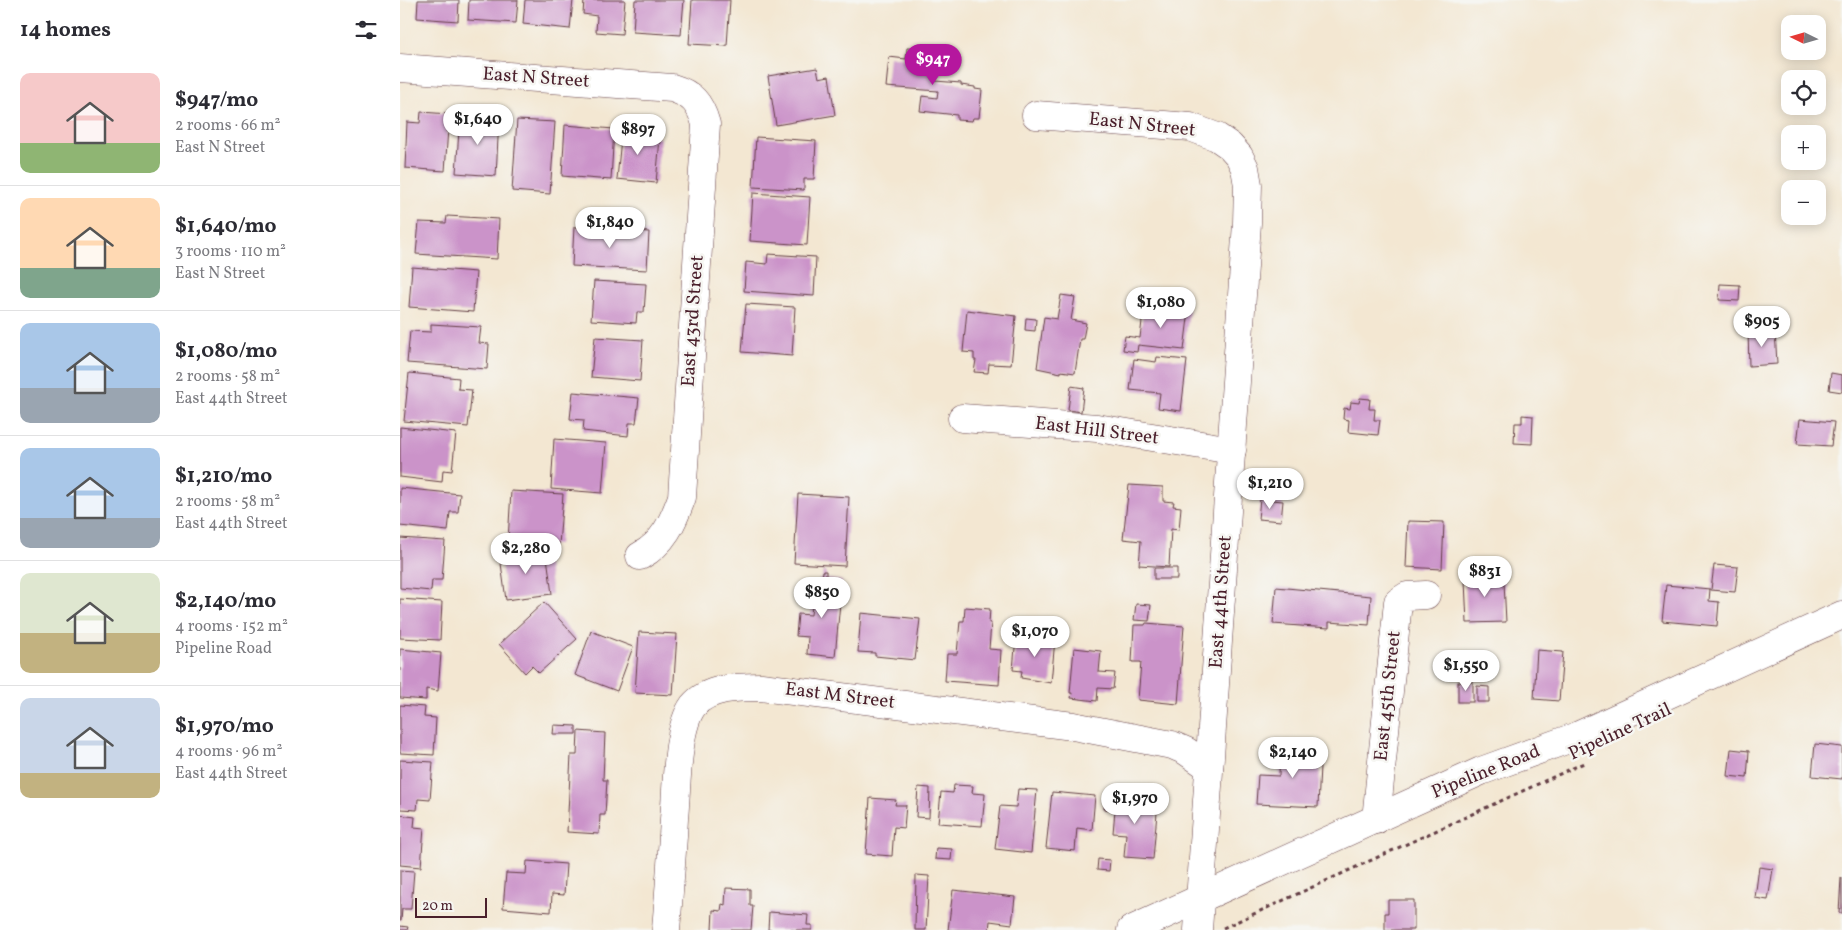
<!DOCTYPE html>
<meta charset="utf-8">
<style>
body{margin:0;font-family:Vollkorn,serif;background:#f2f2f3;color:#2b2b33;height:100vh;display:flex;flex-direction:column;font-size:19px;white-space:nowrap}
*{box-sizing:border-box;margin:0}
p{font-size:16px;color:#7c7c81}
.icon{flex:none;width:28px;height:28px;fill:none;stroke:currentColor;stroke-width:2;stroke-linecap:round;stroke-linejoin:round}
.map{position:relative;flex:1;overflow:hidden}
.sheet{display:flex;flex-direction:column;background:#fff;width:400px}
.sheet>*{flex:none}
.needle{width:32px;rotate:275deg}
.tools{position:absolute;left:1381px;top:15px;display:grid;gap:10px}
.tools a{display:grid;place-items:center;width:45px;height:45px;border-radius:10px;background:#fff;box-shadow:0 2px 12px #0003;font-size:25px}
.scale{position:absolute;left:15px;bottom:12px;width:72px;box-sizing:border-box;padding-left:5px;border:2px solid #4a1f2b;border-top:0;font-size:14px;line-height:18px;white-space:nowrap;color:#4a1f2b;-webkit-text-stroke:4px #f6f6f2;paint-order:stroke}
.price{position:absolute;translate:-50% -42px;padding:0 11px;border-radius:18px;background:#fff;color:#222;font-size:16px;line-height:32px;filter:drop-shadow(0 1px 2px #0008)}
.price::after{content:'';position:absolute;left:50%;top:30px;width:15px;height:11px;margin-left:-8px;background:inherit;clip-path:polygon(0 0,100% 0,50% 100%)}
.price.active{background:#b5179e;color:#fff}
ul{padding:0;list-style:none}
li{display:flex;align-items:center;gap:15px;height:125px;padding:0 20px}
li+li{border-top:1px solid #e1e1e2}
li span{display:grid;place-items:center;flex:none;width:140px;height:100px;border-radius:10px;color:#555}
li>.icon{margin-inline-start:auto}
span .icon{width:60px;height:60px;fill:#fffc;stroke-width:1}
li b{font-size:21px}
h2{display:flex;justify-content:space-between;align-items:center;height:60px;padding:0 20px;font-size:21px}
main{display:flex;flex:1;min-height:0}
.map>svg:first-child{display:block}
.building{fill:#cb93c9}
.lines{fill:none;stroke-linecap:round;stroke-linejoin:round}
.minor-casing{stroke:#633d44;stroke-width:29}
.path{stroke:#633d44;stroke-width:3;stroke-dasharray:4 4;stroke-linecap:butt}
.minor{stroke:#fff;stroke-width:28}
.labels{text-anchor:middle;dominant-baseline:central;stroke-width:5;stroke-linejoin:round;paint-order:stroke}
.street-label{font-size:19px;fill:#4a1f2b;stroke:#f6f6f2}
</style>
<main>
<section class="sheet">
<h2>14 homes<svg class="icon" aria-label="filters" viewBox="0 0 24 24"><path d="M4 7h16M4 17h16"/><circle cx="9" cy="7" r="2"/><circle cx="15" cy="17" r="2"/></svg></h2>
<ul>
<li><span style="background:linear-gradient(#f6c9c9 70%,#8fb573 0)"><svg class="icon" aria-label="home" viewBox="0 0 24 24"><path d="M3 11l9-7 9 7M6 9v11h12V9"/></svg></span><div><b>$947/mo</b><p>2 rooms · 66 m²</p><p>East N Street</p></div></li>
<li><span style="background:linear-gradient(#ffd9b3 70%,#7fa58c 0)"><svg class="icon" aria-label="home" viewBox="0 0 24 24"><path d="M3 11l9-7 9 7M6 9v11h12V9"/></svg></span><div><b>$1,640/mo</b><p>3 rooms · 110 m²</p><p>East N Street</p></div></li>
<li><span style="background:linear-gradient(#a9c7e8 65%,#9aa5b1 0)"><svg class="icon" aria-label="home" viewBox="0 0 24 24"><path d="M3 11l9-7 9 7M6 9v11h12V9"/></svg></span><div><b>$1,080/mo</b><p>2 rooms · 58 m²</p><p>East 44th Street</p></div></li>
<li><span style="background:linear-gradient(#a9c7e8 70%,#9aa5b1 0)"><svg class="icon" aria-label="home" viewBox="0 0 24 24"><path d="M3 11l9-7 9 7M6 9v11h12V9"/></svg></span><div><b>$1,210/mo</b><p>2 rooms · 58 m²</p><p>East 44th Street</p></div></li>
<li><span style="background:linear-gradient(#dfe7d0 60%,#c2b280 0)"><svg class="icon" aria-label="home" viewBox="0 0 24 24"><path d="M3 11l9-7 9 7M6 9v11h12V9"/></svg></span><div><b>$2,140/mo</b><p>4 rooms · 152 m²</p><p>Pipeline Road</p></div></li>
<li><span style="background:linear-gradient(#c9d6e8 75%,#c2b280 0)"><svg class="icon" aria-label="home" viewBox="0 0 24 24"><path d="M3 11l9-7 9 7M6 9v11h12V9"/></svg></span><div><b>$1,970/mo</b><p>4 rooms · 96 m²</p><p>East 44th Street</p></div></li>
</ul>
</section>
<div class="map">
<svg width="1442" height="930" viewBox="0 0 1442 930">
<rect width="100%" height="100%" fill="#f6f6f2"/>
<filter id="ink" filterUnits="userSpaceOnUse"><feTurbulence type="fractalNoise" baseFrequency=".02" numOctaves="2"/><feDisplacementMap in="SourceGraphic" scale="10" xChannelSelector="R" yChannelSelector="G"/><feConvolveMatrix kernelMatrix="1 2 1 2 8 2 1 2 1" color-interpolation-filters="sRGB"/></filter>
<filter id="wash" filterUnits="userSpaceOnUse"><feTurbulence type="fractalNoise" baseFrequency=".0096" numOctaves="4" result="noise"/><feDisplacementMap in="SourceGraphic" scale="20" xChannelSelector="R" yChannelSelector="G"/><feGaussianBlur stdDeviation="1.12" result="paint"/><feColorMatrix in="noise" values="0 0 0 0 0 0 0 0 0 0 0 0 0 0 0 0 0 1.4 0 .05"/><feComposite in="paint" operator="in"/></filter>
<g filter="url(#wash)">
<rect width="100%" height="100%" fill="#f3e7d2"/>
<g id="blocks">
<g class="building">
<path d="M18 0H59L58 21 17 18Z"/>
<path d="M69 0H118L116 23 68 20Z"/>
<path d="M125 0H173L170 29 123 24Z"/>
<path d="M184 0H225L222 34 196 32 197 16 183 14Z"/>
<path d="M235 0H284L281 35 233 32Z"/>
<path d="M292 0H330L327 46 289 44Z"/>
<path d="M507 48 526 49 525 60 536 61 535 81 561 83V85L575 87V89L582 90 579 118H573L572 121 557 120V115L520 111 522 96 537 98 538 91 486 87 489 57 506 59Z"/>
<path d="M417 68 419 78 429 76 435 115 376 125 368 76Z"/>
<path d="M21 112 49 114 45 171 5 168 7 122 20 123Z"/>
<path d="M60 116 99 119 96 176 56 173Z"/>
<path d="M117 120 155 122 150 194 112 191Z"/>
<path d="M165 125 214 129 211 180 162 176Z"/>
<path d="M222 128 248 131V137L260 138 256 183 217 179Z"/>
<path d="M356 137 416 141 414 179H404V190L353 187Z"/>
<path d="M353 193 410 197 407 245 350 241Z"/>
<path d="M47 216 99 219 97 259 16 254 19 222 46 223Z"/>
<path d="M174 227 249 232 247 270 172 266Z"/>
<path d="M368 254 416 257 414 296 344 291 346 262 367 264Z"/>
<path d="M12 267 76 272 73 312 9 307Z"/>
<path d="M194 281 246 284 244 312H237L236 323 191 320Z"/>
<path d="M1320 284 1340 285 1339 301 1319 300Z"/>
<path d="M661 295 675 297 671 320 686 323 683 339H680L675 373 661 371V373L637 368 644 317 657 319Z"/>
<path d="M346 304 395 307 392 356 342 352Z"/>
<path d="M744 304 789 310 784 350 738 345 737 352 723 350 725 336 740 338Z"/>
<path d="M567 310 616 316 611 365 589 364 588 373 574 372 576 360H574V353L563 352Z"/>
<path d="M626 318 636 319 635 331 625 330Z"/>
<path d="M31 324 81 327 79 343 89 344 87 369 7 363 10 331 31 332Z"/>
<path d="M1375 330 1377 364 1349 366 1348 331Z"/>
<path d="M195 337 243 340 240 381 191 377Z"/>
<path d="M757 357 787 360 781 411 758 408 760 393 730 390 734 359 756 362Z"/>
<path d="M9 373 59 378 58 389 72 390 68 427 4 421Z"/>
<path d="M1431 373 1442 375V392L1429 390Z"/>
<path d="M671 386 684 388 681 412 668 410Z"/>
<path d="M173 392 239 398 236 423H229L228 436 183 431 184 420 170 419Z"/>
<path d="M960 398 970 399 969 409H975L974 420H980L978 435 948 432 949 420 943 419 944 408 950 409 951 402 959 403Z"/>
<path d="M1122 415 1133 416 1132 444 1114 443 1115 423H1122Z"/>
<path d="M1400 419 1434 422 1431 446 1397 444Z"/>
<path d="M0 427 56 433 52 471 43 470 42 482 0 477Z"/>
<path d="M154 439 206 443 202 493 151 489Z"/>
<path d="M729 485 763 487V501L774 502 773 506 781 507 779 530 771 529 769 567 739 565 741 541 723 539Z"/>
<path d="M0 488 60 494 58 512H50L48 531 0 526Z"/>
<path d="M111 491 163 494 159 545 108 541Z"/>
<path d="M398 494 449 497 445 566 394 563Z"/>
<path d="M860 499 883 501 881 521 858 519Z"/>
<path d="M1008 521 1044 522 1042 569 1006 567Z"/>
<path d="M0 538 45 541 42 580H32L31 591 0 588Z"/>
<path d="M146 550 152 594 106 600 100 556Z"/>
<path d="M1314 565 1338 567 1335 592 1311 590Z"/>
<rect x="754" y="568" width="23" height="11"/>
<path d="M1077 568H1087V572L1095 571V580H1097V582H1104L1106 622 1067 623 1065 581H1066V573H1078Z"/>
<path d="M423 571H426V579L442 581 435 657 407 654 408 637 396 636 398 614 411 615 414 587 418 588 419 579H422Z"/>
<path d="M1266 585 1310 589 1309 601 1319 602 1317 626 1262 621Z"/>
<path d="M876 587 971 596 969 625 929 622V628L873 624Z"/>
<path d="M0 599 42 602 40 640 0 638Z"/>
<path d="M144 602 177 639 139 673 132 666 125 673 99 644Z"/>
<path d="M736 604 751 605 749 621 734 620Z"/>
<path d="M565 607 590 609 589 623H591L589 649 601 650 599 685 545 681 547 654H557L560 621H564Z"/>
<path d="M461 613 520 619 515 660 475 656V653L458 652Z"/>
<path d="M746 623 784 626 778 704 738 700 741 662H732L734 625H745Z"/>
<path d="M191 631 233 647 217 691 175 675Z"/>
<path d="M239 632 277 634 273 695 235 693Z"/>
<path d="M616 636 655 639 651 683 621 678 622 671 613 670Z"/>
<path d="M674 648 701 651 699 672 715 673 713 689 698 688 697 701 671 698 672 693H670Z"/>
<path d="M0 649 41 653 38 691 26 689V700L0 698Z"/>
<path d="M1137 650 1163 652 1159 701 1134 699Z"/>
<rect x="1058" y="682" width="15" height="20"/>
<path d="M1077 686 1089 687V702H1077Z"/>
<path d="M0 705 25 707 24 717 36 718 34 755 0 753Z"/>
<path d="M154 725 176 726V734H153Z"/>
<path d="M178 731 205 733 203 780H207L205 815H200L199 834 167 832 171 755H177Z"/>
<path d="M1415 744 1442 747V779L1412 776Z"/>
<path d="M880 745 921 746 918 807 856 804 858 775 879 776Z"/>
<path d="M1331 749 1349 751 1347 778 1328 776Z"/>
<path d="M0 760 33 762 30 800 18 799 17 810 0 809Z"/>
<path d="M554 785 573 786 572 793 585 794 582 826 538 823 541 792 553 793Z"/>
<path d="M518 787 530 788 529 818 516 817Z"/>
<path d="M618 789 637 790 631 853 595 849 600 806 616 807Z"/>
<path d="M652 792 695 796 692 830 677 828 675 851 646 848Z"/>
<path d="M715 797 758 801 753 859 724 857 726 834 713 833 715 810 704 809 705 799 715 800Z"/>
<path d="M470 798 496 800 495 805H506L504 828 494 827 492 856 466 854Z"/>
<path d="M0 815 15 817 14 827 24 828 21 867 0 865Z"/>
<path d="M536 848 552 849 551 860 535 859Z"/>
<path d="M698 859 710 860 709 871 697 870Z"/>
<path d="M127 861 166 864 164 895 152 894 151 912 103 908 106 873 126 874Z"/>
<path d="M1359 867 1373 869 1368 900 1355 898Z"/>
<path d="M0 870 14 871 11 909H2L1 921H0Z"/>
<path d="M516 875 529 876 526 930H515Z"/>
<path d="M1441 878H1442V913H1439Z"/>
<path d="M326 888 350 889V906H353L351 930H312L313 910 321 911 322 904 325 905Z"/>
<path d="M553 890 615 897 612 924 590 921 589 930H548Z"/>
<path d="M988 900H1014V930H985V913H988Z"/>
<path d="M369 912 408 915 407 925H412V930H368Z"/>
<path d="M0 926 8 927 7 930H0Z"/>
</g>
</g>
</g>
<g filter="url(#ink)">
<use href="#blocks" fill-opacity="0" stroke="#633d44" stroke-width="1"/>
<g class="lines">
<g class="minor-casing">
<g id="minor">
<path d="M0 68 272 88C292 94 300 103 306 124L282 497C273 522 264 543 240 556"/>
<path d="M636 115 790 127 817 137 830 146 839 156 845 168 848 185 847 223 798 930"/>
<path d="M562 418 697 428 832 450"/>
<path d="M976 820 998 602 1007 596 1026 595"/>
<path d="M266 930C269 893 272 856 274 819 277 790 276 729 293 706 308 687 339 687 361 687L673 726 772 745 786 751 809 767"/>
<path d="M731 930 1081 771 1177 736 1442 615"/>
</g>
</g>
<path class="path" d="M823 928 1186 762"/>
<use href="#minor" class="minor"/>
</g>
</g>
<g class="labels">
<g class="street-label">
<text transform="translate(136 78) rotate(4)">East N Street</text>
<text transform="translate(742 125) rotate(6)">East N Street</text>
<text transform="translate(293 321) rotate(-86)">East 43rd Street</text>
<text transform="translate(697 431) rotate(7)">East Hill Street</text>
<text transform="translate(821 602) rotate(-86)">East 44th Street</text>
<text transform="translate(440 696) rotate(7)">East M Street</text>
<text transform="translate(988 696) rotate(-84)">East 45th Street</text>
<text transform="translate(1220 732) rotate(-25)">Pipeline Trail</text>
<text transform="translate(1086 772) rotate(-22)">Pipeline Road</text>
</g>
</g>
</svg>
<div class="tools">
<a><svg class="needle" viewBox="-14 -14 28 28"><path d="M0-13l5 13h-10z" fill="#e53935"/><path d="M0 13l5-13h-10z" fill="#7c7c81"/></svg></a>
<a><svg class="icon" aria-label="locate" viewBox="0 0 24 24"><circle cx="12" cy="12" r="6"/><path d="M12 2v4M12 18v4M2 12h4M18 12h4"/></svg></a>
<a>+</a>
<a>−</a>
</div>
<div class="scale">20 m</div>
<b class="price active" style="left:533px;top:86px">$947</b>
<b class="price" style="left:78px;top:146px">$1,640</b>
<b class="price" style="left:238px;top:156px">$897</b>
<b class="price" style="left:210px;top:249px">$1,840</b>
<b class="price" style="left:761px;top:329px">$1,080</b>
<b class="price" style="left:1362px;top:348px">$905</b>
<b class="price" style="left:870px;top:510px">$1,210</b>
<b class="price" style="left:126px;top:575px">$2,280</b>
<b class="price" style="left:1085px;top:598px">$831</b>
<b class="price" style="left:422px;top:619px">$850</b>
<b class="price" style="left:635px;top:658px">$1,070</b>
<b class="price" style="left:1066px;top:692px">$1,550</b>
<b class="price" style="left:893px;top:779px">$2,140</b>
<b class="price" style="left:735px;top:825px">$1,970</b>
</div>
</main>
